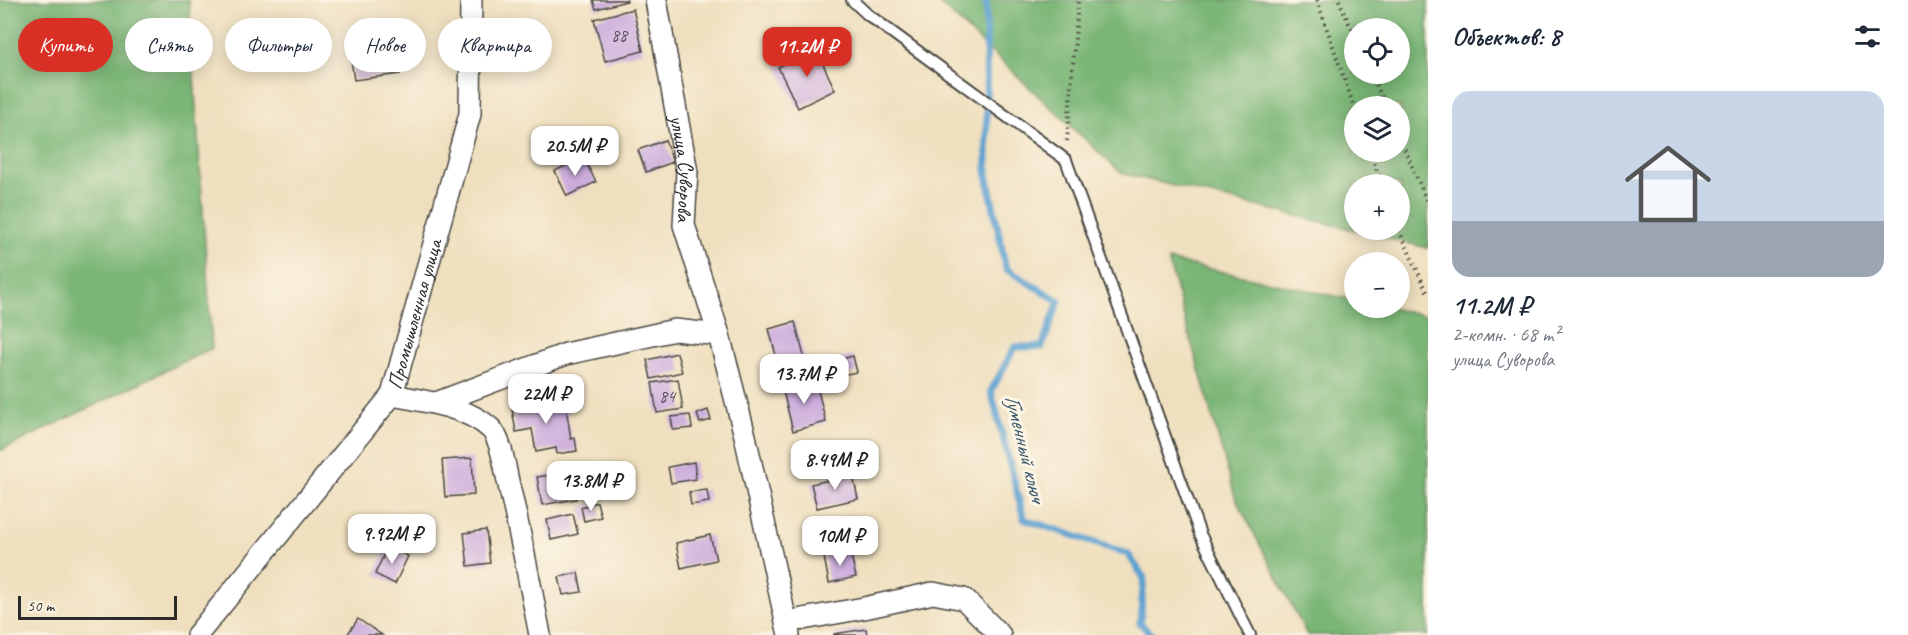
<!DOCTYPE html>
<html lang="ru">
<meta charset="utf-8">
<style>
body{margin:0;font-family:Caveat,sans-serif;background:#f6f6f7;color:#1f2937;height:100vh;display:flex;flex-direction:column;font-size:22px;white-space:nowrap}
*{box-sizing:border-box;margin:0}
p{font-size:20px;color:#747a83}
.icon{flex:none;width:33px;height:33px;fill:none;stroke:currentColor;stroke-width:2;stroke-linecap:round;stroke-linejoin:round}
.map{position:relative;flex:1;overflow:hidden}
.panel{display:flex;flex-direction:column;background:#fff;width:480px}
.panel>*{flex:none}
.hud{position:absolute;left:18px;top:18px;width:570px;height:54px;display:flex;gap:12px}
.buttons{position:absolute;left:1344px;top:18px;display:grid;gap:12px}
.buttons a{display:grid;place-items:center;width:66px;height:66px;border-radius:50%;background:#fff;box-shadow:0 3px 15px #0003;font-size:30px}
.scale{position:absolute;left:18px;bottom:15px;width:159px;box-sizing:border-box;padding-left:6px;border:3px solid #2b2b2b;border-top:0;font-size:16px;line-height:21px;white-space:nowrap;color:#2b2b2b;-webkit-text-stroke:4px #fcf5e5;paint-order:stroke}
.price{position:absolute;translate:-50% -51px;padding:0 14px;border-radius:12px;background:#fff;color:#222;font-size:20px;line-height:39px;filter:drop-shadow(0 2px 3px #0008)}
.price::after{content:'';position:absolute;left:50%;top:36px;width:18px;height:14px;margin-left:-9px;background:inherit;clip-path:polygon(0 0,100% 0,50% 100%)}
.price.current{background:#d93025;color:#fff}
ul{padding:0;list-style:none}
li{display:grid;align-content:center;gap:12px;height:318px;padding:0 24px}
li span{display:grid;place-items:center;height:186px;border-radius:18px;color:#555}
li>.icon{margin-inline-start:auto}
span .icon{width:108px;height:108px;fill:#fffc;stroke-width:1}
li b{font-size:26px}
h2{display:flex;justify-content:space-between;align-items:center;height:72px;padding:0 24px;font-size:26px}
.chip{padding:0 21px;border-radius:27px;background:#fff;box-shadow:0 3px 15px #0003;font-size:21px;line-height:54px}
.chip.current{background:#d93025;color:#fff}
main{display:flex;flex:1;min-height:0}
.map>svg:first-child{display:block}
.forest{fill:#7ab676;stroke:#527050;stroke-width:1.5;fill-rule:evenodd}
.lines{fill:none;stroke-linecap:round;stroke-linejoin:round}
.stream{stroke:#5ba0d0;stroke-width:7}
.building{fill:#ccacdd}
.lane-casing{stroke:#484641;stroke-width:14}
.street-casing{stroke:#484641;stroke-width:24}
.path{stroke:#484641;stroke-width:4;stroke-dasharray:1.5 4.5;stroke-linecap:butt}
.lane{stroke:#fff;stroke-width:10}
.street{stroke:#fff;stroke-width:21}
.labels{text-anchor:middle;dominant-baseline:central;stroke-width:6;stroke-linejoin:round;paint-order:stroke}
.number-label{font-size:18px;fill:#534b58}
.street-label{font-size:21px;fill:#2b2b2b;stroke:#fcf5e5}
.water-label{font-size:22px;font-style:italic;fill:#3e5a6d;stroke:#fcf5e5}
</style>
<main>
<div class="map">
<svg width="1428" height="635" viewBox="0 0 1428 635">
<rect width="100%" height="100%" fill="#fcf5e5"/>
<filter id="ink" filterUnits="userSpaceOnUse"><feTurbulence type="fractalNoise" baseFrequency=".0167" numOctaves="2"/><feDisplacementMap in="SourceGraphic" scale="12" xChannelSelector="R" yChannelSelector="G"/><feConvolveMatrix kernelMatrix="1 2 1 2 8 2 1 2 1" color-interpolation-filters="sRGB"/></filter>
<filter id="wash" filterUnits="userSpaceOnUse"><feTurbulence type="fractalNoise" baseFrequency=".008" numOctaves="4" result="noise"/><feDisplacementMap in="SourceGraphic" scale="24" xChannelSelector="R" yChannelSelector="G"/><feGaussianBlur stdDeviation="1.35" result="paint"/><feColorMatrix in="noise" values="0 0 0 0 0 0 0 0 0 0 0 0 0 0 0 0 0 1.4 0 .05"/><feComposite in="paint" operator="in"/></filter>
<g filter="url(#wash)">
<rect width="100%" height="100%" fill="#efdfbe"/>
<g class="forest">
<path d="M0 0H189L212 348 0 451Z"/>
<path d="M936 0H1428V248L1121 173ZM1354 28H1400V74H1354ZM1354 106H1400V152H1354ZM1354 184H1400V230H1354Z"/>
<path d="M1168 260 1354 300V308H1390L1428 316V635H1307L1235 497Z"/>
</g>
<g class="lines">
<path class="stream" d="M986 0 987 175 1006 269 1059 301 1042 347H1015L991 391 1024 519 1128 554 1144 578 1140 623 1152 635"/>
</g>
<g id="blocks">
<g class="building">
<path d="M593 0H627V1L596 9Z"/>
<path d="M633 9 643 51 605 61 594 19Z"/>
<path d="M395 39 400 74 354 80 349 46Z"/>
<path d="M816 49 835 90 798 108 778 67Z"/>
<path d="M665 140 673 162 646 172 638 150Z"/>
<path d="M583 157 596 182 567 196 555 171Z"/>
<path d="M795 322 805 360 779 367 769 329Z"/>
<path d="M677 353 682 372 651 379 647 360Z"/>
<path d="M853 356 857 372 842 375 838 360Z"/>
<path d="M678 379 683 409 657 413 652 383Z"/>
<path d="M815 379 826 422 793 431 782 387Z"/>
<path d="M552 396 553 403 565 401 571 439 575 438 577 451 557 454 556 448 536 452 532 429 516 432 512 409 536 405 535 399Z"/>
<path d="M708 410 711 420 700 423 697 414Z"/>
<path d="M690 415 692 428 673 430 671 417Z"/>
<path d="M472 458 474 495 445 497 442 460Z"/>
<path d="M694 462 696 479 671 483 668 467Z"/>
<path d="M571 472 576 499 542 505 537 477Z"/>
<path d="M853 475 858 499 817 508 811 484Z"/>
<path d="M707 490 709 502 691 505 689 492Z"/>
<path d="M597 502 601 517 584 521 581 507Z"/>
<path d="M573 514 578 534 551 540 547 520Z"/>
<path d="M486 530 490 563 468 566 464 533Z"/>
<path d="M710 535 716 560 681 568 676 543Z"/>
<path d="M388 546 408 556 395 584 375 574Z"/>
<path d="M850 551 856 577 829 583 824 557Z"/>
<path d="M578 573 582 592 563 595 559 577Z"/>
<path d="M358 619 382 635H347Z"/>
<path d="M866 629 867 635H834V634Z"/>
</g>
</g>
</g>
<g filter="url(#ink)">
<use href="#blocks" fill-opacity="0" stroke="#484641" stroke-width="1.5"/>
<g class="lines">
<g class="lane-casing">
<path id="lane" d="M852 0 867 14 1066 160 1200 534 1250 635"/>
</g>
<g class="street-casing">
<g id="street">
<path id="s1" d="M656 0 687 172 684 225 719 335"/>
<path d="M392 395C423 401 467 406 491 429 501 439 505 468 508 481 520 532 530 583 540 635"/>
<path d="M436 403 566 354 675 330 719 335 745 436 789 635"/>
<path d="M786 622 864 608 933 593 964 599 1000 635"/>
<path id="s2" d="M197 635 392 395 470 114 471 0"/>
</g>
</g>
<g class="path">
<path d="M1317 0 1354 107"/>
<path d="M1339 0 1354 35"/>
<path d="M1371 74 1386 106"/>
<path d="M1400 138 1428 204"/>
<path d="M1067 141 1078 0"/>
<path d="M1370 152 1382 184"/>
<path d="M1399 230 1428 294"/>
</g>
<use href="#lane" class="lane"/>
<use href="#street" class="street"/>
</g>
</g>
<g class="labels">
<g class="number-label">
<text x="619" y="35">88</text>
<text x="667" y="396">84</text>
</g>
<g class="street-label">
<text stroke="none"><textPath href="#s1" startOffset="171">улица Суворова</textPath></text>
<text stroke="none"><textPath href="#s2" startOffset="393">Промышленная улица</textPath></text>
</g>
<g class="water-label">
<text transform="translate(1025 448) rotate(76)">Гуменный ключ</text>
</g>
</g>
</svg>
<div class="buttons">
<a><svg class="icon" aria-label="locate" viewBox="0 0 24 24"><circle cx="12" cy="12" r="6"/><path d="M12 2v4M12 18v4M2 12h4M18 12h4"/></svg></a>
<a><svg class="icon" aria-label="layers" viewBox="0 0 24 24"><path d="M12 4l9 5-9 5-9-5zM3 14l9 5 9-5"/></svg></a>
<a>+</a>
<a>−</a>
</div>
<div class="scale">50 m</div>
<b class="price current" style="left:807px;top:78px">11.2M ₽</b>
<b class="price" style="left:575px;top:177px">20.5M ₽</b>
<b class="price" style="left:804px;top:405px">13.7M ₽</b>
<b class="price" style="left:546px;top:425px">22M ₽</b>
<b class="price" style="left:835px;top:491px">8.49M ₽</b>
<b class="price" style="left:591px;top:512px">13.8M ₽</b>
<b class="price" style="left:392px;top:565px">9.92M ₽</b>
<b class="price" style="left:840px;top:567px">10M ₽</b>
<div class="hud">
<a class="chip current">Купить</a>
<a class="chip">Снять</a>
<a class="chip">Фильтры</a>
<a class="chip">Новое</a>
<a class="chip">Квартира</a>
</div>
</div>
<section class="panel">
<h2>Объектов: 8<svg class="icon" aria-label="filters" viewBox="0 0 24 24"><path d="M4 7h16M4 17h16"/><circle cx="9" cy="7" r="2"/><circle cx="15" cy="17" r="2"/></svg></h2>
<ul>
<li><span style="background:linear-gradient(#c9d6e8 70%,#9aa5b1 0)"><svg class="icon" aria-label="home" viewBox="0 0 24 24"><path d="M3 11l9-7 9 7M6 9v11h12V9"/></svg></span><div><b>11.2M ₽</b><p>2-комн. · 68 m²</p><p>улица Суворова</p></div></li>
</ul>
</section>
</main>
